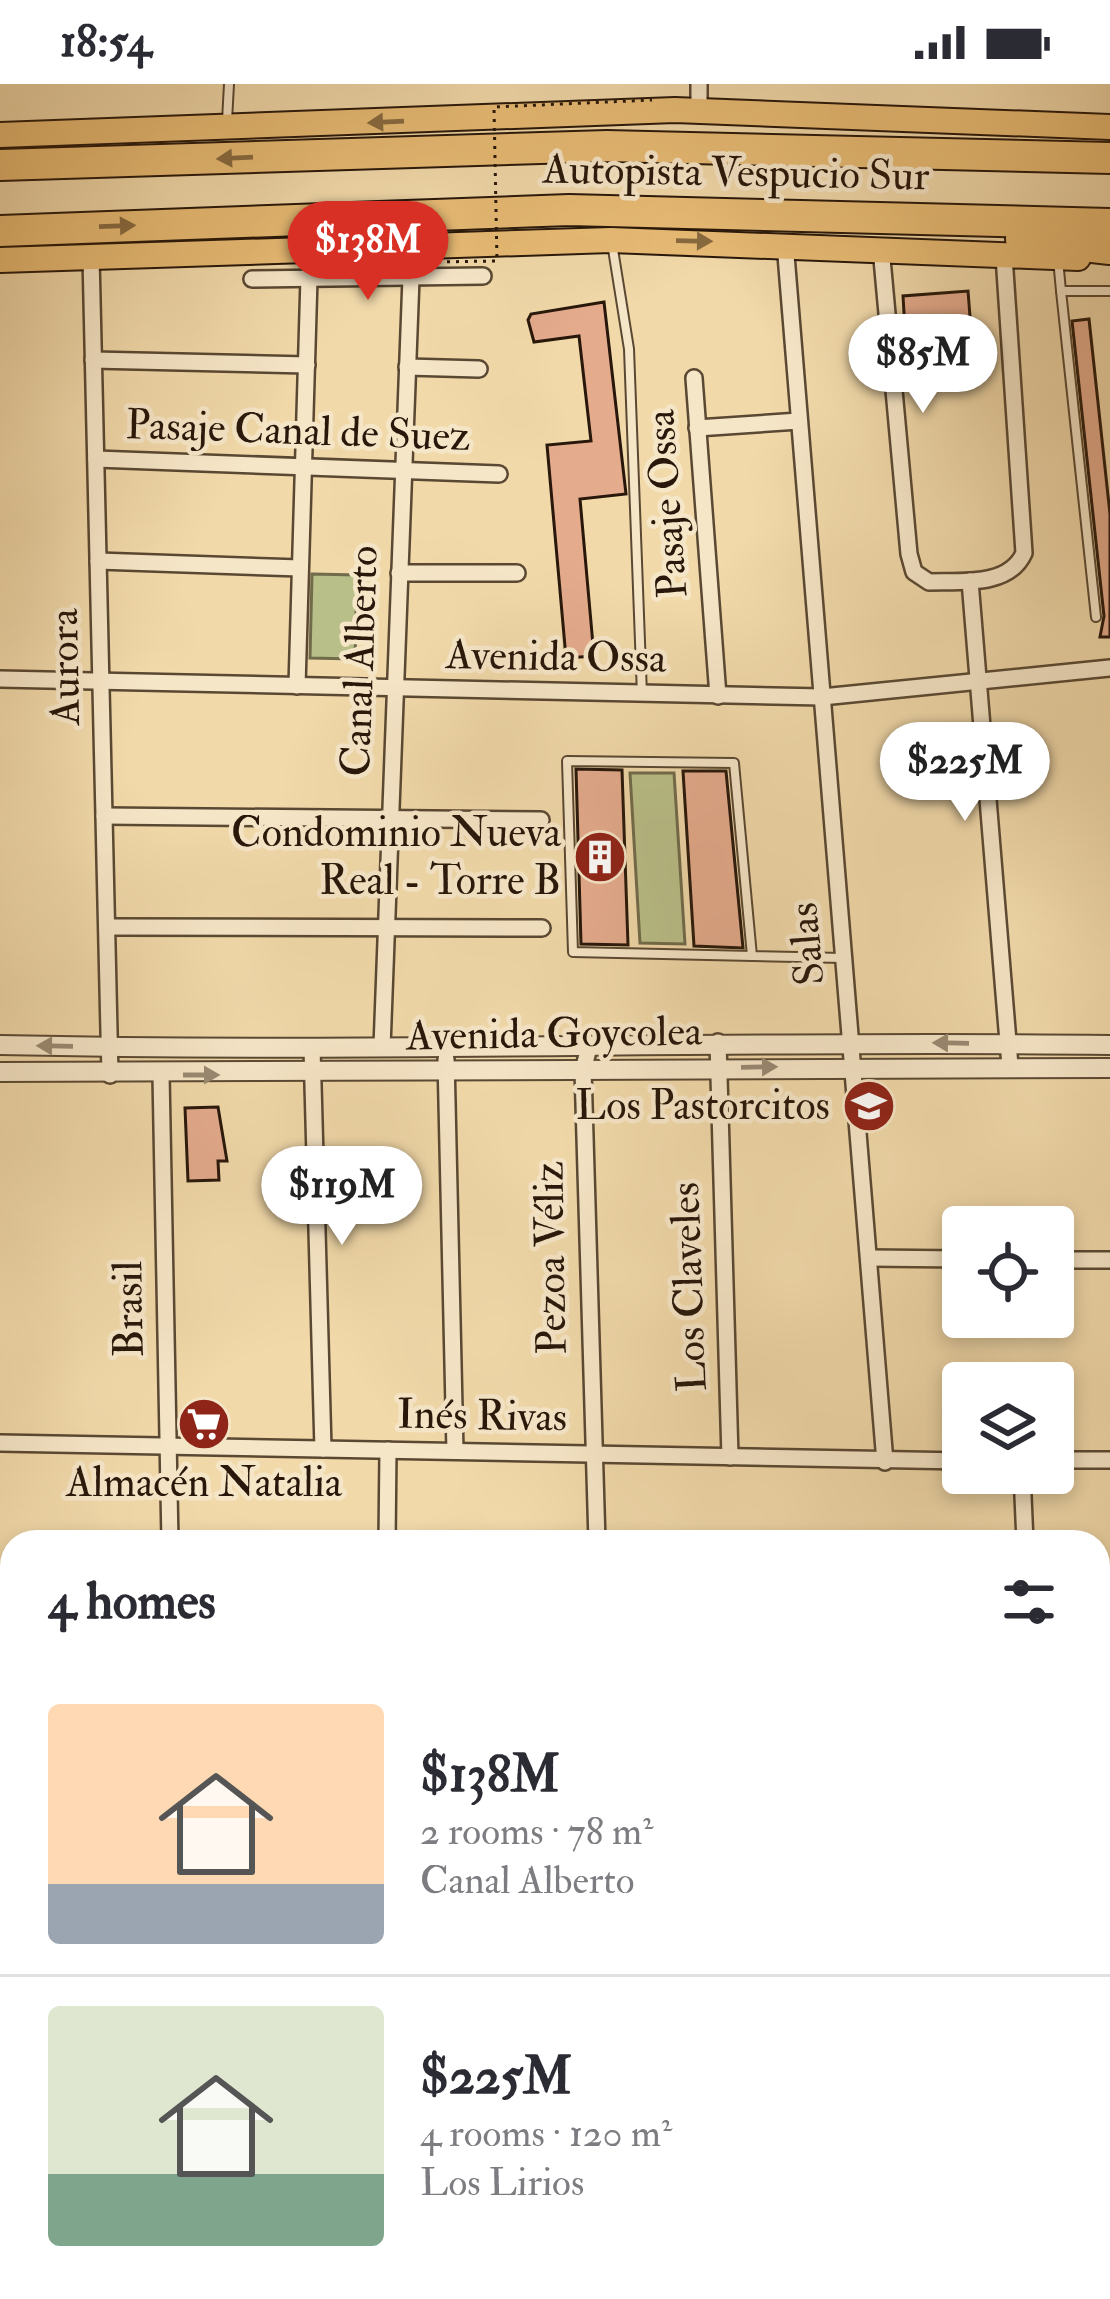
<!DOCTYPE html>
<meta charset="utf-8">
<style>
body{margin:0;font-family:"IM FELL Double Pica",serif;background:#f2f2f3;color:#2b2b33;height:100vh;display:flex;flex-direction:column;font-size:45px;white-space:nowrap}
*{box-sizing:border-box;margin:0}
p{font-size:39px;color:#7c7c81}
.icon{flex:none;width:66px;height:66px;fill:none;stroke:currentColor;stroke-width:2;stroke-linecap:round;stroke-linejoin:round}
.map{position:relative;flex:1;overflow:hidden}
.sheet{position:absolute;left:0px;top:1446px;width:1110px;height:771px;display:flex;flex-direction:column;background:#fff;border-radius:36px 36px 0 0;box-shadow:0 6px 18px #0003}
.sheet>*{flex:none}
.tools{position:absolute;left:942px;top:1122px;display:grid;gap:24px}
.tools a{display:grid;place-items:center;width:132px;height:132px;border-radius:12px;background:#fff;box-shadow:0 6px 18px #0003;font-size:60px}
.price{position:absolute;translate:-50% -102px;padding:0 27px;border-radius:42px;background:#fff;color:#222;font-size:39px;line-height:78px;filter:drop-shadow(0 3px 6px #0008)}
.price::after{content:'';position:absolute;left:50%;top:72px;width:36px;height:27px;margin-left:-18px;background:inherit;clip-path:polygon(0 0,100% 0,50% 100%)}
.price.current{background:#d93025;color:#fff}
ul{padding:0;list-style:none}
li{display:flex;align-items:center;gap:36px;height:300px;padding:0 48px}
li+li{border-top:3px solid #e1e1e2}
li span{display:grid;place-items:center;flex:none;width:336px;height:240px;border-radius:12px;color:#555}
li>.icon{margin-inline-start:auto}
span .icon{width:144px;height:144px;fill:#fffc;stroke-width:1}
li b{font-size:51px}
h2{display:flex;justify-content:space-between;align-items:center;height:144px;padding:0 48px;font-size:51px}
.status{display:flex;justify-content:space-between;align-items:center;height:84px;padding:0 60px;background:#fff;direction:ltr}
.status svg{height:33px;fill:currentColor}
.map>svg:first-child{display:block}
.green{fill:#b9bf89;stroke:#706b4a;stroke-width:3}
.building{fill:#e4ab8d;stroke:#28170a;stroke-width:3}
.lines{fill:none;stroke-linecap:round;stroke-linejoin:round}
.service-casing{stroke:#5a4832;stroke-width:12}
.minor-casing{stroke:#5a4832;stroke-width:20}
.tertiary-casing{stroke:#5a4832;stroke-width:22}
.secondary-casing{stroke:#28170a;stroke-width:26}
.primary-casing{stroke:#28170a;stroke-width:28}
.motorway-casing{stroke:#28170a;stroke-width:34}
.service{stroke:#f6e6c8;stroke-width:8}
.minor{stroke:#f6e6c8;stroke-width:15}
.tertiary{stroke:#f6e6c8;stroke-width:18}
.secondary{stroke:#f6e6c8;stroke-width:21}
.primary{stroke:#e8bc75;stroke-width:24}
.motorway{stroke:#e8bc75;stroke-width:30}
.path-bridge{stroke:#28170a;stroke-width:3;stroke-dasharray:3 6;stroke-linecap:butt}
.oneway{fill:#886a40}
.oneway2{fill:#998972}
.labels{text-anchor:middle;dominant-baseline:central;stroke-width:9;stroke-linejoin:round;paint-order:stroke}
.street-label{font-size:42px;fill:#28170a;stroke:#f6e6c8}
.poi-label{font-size:42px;fill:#28170a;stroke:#f6e6c8;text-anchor:end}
</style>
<div class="status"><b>18:54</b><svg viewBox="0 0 49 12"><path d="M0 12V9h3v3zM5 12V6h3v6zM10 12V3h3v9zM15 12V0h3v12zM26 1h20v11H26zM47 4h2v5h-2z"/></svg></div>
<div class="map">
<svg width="1110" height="2215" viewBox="0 0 1110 2215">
<rect width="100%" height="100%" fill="#f1d9aa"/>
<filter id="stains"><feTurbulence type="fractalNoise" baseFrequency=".00167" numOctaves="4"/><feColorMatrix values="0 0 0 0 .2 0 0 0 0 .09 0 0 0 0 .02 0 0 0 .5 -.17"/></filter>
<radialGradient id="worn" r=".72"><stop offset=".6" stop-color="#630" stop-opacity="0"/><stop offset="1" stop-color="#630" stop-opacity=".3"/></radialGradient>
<g class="green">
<path d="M312 490 357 491 355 575 310 574Z"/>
<path d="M674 689 685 860 640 859 630 689Z"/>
</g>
<g class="building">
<path d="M968 207 972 258 906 263 903 212Z"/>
<path d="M604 218 626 410 580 415 594 572 566 574 547 361 591 357 579 252 534 258 528 236 531 230Z"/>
<path d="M1089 235 1110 430V553H1100L1104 532 1072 237Z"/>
<path d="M576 685 622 686 628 861 581 860Z"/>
<path d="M683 687H726L743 864 694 862Z"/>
<path d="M218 1023 227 1077H218L219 1096 188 1097 185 1024Z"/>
</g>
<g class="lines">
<g class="service-casing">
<g id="service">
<path d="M227 37 229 0"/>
<path d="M612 159 629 265 642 611"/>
<path d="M1058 175 1061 207"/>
<path d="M1096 533 1061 207H1110"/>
<path d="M752 872 734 679 567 677 573 868 843 874"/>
<path d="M986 2205 987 2215"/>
<path d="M690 2215 691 2205"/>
</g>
</g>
<g class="minor-casing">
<g id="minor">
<path d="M699 26V0"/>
<path d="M785 159 885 1378"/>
<path d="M881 164 909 470 914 488 929 498C961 497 1009 503 1024 469L1004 172"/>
<path d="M91 173 110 991"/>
<path d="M252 195 483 192"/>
<path d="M93 276 307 281"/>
<path d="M407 283 479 285"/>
<path d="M694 294 718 612"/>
<path d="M697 344 799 337"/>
<path d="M96 375 499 390"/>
<path d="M98 477 300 484"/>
<path d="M399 489H517"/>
<path d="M970 497 1010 982"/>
<path d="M0 595 822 613 1110 584"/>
<path d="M297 602 309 194"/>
<path d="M104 732 541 736"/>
<path d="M107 843 542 844"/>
<path d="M718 958 730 1373"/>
<path d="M590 960 583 986 597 1458"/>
<path d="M382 963 411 194"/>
<path d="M312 964 323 1365"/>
<path d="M446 975 455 1367"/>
<path d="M161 991 170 1458"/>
<path d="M869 1174 963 1175"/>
<path d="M1053 1176H1110"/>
<path d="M0 1359 963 1377"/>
<path d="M1053 1376H1110"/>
<path d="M1022 1389 1025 1458"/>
<path d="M387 1458 388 1366"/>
<path d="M0 1717 12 1718"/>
<path d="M1098 1735 1110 1736"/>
<path d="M251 2215 252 2205"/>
<path d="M485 2215V2205"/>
<path d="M828 2215 829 2205"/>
</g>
</g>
<g class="tertiary-casing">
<g id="tertiary">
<path d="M0 961C370 969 740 956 1110 961"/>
<path d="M0 988 1110 984"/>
</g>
</g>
<g class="secondary-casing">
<g id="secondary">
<path d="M1098 2093H1110"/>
<path d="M0 2096H12"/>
</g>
</g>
<g class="primary-casing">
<g id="primary">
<path d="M0 51 675 26 1110 43"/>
<path d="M0 176 611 156 1078 174"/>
</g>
</g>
<g class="motorway-casing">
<g id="motorway">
<path d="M0 81 607 62 1110 74"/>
<path d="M0 147 569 126 1110 140"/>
<path d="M1021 155 1110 165"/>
</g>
</g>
<use href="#service" class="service"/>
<use href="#minor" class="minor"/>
<use href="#tertiary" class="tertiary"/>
<use href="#secondary" class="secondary"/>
<use href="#primary" class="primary"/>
<use href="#motorway" class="motorway"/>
<path class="path-bridge" d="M303 180 497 177 494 23 652 16"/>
</g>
<defs><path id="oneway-solid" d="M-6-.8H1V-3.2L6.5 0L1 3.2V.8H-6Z" transform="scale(3)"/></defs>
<g class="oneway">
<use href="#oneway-solid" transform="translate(386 38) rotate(177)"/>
<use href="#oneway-solid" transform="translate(235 74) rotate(177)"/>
<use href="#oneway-solid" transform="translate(117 142) rotate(-2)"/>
<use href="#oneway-solid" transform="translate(694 157) rotate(1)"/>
</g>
<g class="oneway2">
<use href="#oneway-solid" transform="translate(951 959) rotate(-179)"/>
<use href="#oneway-solid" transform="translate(55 962) rotate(-179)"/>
<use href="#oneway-solid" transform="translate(759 983) rotate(-1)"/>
<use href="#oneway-solid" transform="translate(201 991)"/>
</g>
<defs>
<g id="building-disc" transform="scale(2.7)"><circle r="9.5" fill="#8f2418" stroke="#f6e6c8"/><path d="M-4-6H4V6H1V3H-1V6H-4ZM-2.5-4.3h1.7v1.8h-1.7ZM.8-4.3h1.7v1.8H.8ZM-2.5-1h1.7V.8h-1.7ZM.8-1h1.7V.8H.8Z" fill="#fff"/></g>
<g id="school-disc" transform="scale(2.7)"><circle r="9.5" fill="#8f2418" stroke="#f6e6c8"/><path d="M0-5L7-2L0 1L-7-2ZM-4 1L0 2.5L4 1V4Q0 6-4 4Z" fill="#fff"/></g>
<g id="supermarket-disc" transform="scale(2.7)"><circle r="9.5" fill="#8f2418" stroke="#f6e6c8"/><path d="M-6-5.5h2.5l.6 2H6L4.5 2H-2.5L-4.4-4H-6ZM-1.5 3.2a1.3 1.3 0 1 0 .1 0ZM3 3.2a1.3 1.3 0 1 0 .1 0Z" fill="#fff"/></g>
</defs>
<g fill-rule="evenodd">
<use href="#building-disc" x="600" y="773"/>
<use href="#school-disc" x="869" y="1022"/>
<use href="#supermarket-disc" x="204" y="1340"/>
</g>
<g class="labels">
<g class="street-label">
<text transform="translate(736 89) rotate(1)">Autopista Vespucio Sur</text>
<text transform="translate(298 347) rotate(2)">Pasaje Canal de Suez</text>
<text transform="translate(667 420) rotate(-94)">Pasaje Ossa</text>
<text transform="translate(556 573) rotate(1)">Avenida Ossa</text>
<text transform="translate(360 577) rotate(-88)">Canal Alberto</text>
<text transform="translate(65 583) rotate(-91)">Aurora</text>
<text transform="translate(807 860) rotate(-95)">Salas</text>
<text transform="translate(554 950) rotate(-1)">Avenida Goycolea</text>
<text transform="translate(551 1174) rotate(-91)">Pezoa Véliz</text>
<text transform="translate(689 1203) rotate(-92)">Los Claveles</text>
<text transform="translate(129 1225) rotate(-91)">Brasil</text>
<text transform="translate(482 1332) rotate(1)">Inés Rivas</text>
</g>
<g class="poi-label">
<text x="561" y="749">Condominio Nueva<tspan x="561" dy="48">Real - Torre B</tspan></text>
<text x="830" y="1022">Los Pastorcitos</text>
<text x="204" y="1399" text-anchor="middle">Almacén Natalia</text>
</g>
</g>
<rect width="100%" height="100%" filter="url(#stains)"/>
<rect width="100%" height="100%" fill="url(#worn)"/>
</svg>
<div class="tools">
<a><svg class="icon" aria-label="locate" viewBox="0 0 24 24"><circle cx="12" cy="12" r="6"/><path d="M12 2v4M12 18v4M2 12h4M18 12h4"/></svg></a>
<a><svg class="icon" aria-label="layers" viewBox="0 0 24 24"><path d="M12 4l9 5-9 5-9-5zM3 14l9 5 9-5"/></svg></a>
</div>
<b class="price current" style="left:368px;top:219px">$138M</b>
<b class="price" style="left:923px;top:332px">$85M</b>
<b class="price" style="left:965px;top:740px">$225M</b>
<b class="price" style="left:342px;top:1164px">$119M</b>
<section class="sheet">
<h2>4 homes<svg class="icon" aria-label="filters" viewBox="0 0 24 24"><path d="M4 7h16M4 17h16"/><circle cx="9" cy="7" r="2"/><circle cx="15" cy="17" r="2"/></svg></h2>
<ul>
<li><span style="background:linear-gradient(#ffd9b3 75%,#9aa5b1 0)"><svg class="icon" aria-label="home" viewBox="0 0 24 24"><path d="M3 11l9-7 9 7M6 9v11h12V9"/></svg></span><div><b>$138M</b><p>2 rooms · 78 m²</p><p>Canal Alberto</p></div></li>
<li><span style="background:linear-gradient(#dfe7d0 70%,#7fa58c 0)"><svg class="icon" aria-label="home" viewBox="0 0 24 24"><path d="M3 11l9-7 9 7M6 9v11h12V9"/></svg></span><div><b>$225M</b><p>4 rooms · 120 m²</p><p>Los Lirios</p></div></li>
</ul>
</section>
</div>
